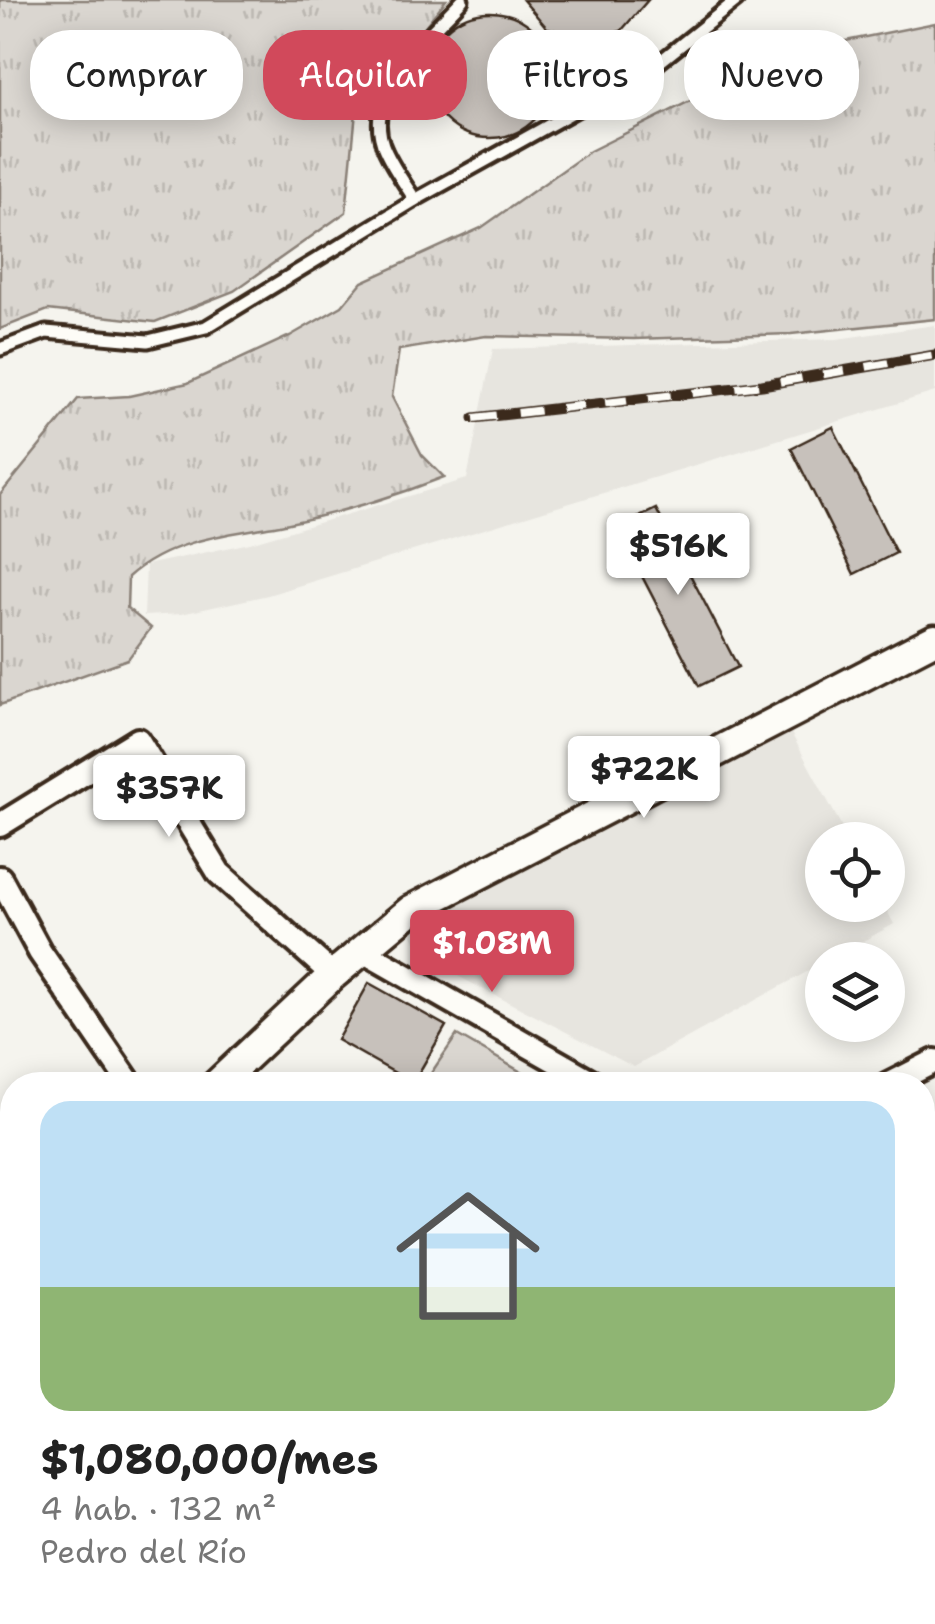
<!DOCTYPE html>
<html lang="es">
<meta charset="utf-8">
<style>
body{margin:0;font-family:"Shantell Sans",sans-serif;background:#f6f6f6;color:#222;height:100vh;display:flex;flex-direction:column;font-size:38px;white-space:nowrap}
*{box-sizing:border-box;margin:0}
p{font-size:32px;color:#767676}
.icon{flex:none;width:55px;height:55px;fill:none;stroke:currentColor;stroke-width:2;stroke-linecap:round;stroke-linejoin:round}
.map{position:relative;flex:1;overflow:hidden}
.drawer{position:absolute;left:0px;top:1072px;width:935px;height:552px;display:flex;flex-direction:column;background:#fff;border-radius:40px 40px 0 0;box-shadow:0 5px 25px #0003}
.drawer>*{flex:none}
.top-card{position:absolute;left:30px;top:30px;width:875px;height:90px;display:flex;gap:20px}
.fabs{position:absolute;left:805px;top:822px;display:grid;gap:20px}
.fabs a{display:grid;place-items:center;width:100px;height:100px;border-radius:50%;background:#fff;box-shadow:0 5px 25px #0003;font-size:50px}
.price{position:absolute;translate:-50% -85px;padding:0 22px;border-radius:10px;background:#fff;color:#222;font-size:32px;line-height:65px;filter:drop-shadow(0 2px 5px #0008)}
.price::after{content:'';position:absolute;left:50%;top:60px;width:30px;height:22px;margin-left:-15px;background:inherit;clip-path:polygon(0 0,100% 0,50% 100%)}
.price.active{background:#d1495b;color:#fff}
ul{padding:0;list-style:none}
li{display:grid;align-content:center;gap:20px;height:530px;padding:0 40px}
li+li{border-top:2px solid #e0e0e0}
li span{display:grid;place-items:center;height:310px;border-radius:30px;color:#555}
li>.icon{margin-inline-start:auto}
span .icon{width:180px;height:180px;fill:#fffc;stroke-width:1}
li b{font-size:42px}
.tag{padding:0 35px;border-radius:40px;background:#fff;box-shadow:0 5px 25px #0003;font-size:35px;line-height:90px}
.tag.active{background:#d1495b;color:#fff}
.map>svg:first-child{display:block}
.built{fill:#e7e5df}
.grass{fill:url(#grass-tufts);stroke:#8a8077;stroke-width:2.5}
.green{fill:#dad6d0;stroke:#8a8077;stroke-width:2.5}
.building{fill:#c7c1bb;stroke:#3b2a1e;stroke-width:2.5}
.lines{fill:none;stroke-linecap:round;stroke-linejoin:round}
.service-casing{stroke:#3b2a1e;stroke-width:19}
.minor-casing{stroke:#3b2a1e;stroke-width:30}
.tertiary-casing{stroke:#3b2a1e;stroke-width:35}
.service{stroke:#fdfcf7;stroke-width:11}
.minor{stroke:#fdfcf7;stroke-width:22}
.tertiary{stroke:#fdfcf7;stroke-width:28}
.rail-casing{stroke:#3b2a1e;stroke-width:11}
.rail{stroke:#fdfcf7;stroke-width:8;stroke-dasharray:22;stroke-linecap:butt}
</style>
<div class="map">
<svg width="935" height="1624" viewBox="0 0 935 1624">
<defs>
<pattern id="grass-tufts" width="24" height="20" patternUnits="userSpaceOnUse" patternTransform="scale(2.5)"><rect width="24" height="20" fill="#dad6d0"/><path d="M3 7l-1-3M5 7V3M7 7l1-3M15 17l-1-3M17 17v-4M19 17l1-3" fill="none" stroke="#bcb8b2"/></pattern>
</defs>
<rect width="100%" height="100%" fill="#f5f4ee"/>
<filter id="ink" filterUnits="userSpaceOnUse"><feTurbulence type="fractalNoise" baseFrequency=".01" numOctaves="2"/><feDisplacementMap in="SourceGraphic" scale="20" xChannelSelector="R" yChannelSelector="G"/><feConvolveMatrix kernelMatrix="1 2 1 2 8 2 1 2 1" color-interpolation-filters="sRGB"/></filter>
<g filter="url(#ink)">
<g class="built">
<path d="M935 325V392L268 595 181 614 144 616 146 565 250 543 467 479 493 349 837 339Z"/>
<path d="M790 731 849 840H822V905H884L894 924 634 1067 423 958 409 928Z"/>
</g>
<g class="grass">
<path d="M0 0H446L356 112 346 212 234 291 155 322 48 310 0 329Z"/>
<path d="M935 23V319L791 334 634 339 486 336 399 350 392 397 422 455 444 477C391 498 336 514 280 525 227 534 169 540 128 577L127 608 151 628 128 659 0 705V495L78 399 129 396 188 383 290 336 342 306 362 282 481 228 590 151 786 53Z"/>
</g>
<path class="green" d="M457 1035 544 1085H423Z"/>
<g class="building">
<path d="M523 0H648L621 31 590 40 547 28Z"/>
<circle cx="490" cy="75" r="63"/>
<path d="M833 427 896 553 854 574 791 448Z"/>
<path d="M656 509 738 667 699 686 617 528Z"/>
<path d="M369 983 446 1026 413 1083 337 1040Z"/>
<path d="M922 1395 935 1409V1463L922 1474Z"/>
</g>
<g class="lines">
<g class="service-casing">
<g id="service">
<path d="M415 200C404 182 390 164 383 145 363 88 429 37 462 0"/>
<path d="M0 349 46 332 148 341 206 327 415 200 652 68 737 0"/>
</g>
</g>
<g class="minor-casing">
<g id="minor">
<path d="M0 825 138 740 219 873 333 975"/>
<path d="M0 878 40 952 131 1085"/>
<path d="M361 950 598 1085"/>
<path d="M888 1085 935 1061"/>
<path d="M922 1277 935 1286"/>
<path d="M0 1377 12 1388"/>
<path d="M922 1551 935 1565"/>
<path d="M0 1555 12 1564"/>
<path d="M78 1612 94 1624"/>
<path d="M331 1612 344 1624"/>
<path d="M533 1612 545 1624"/>
<path d="M276 1624 288 1612"/>
<path d="M511 1624 523 1612"/>
<path d="M594 1624 606 1612"/>
<path d="M915 1624 935 1604"/>
</g>
</g>
<g class="tertiary-casing">
<g id="tertiary">
<path d="M216 1085 333 975 411 910 935 639"/>
<path d="M0 1299 12 1286"/>
<path d="M763 1612 775 1624"/>
<path d="M825 1612 837 1624"/>
</g>
</g>
<use href="#service" class="service"/>
<use href="#minor" class="minor"/>
<use href="#tertiary" class="tertiary"/>
<g class="rail-casing">
<path id="rail" d="M474 418 762 385 935 355"/>
</g>
<use href="#rail" class="rail"/>
</g>
</g>
</svg>
<div class="fabs">
<a><svg class="icon" aria-label="locate" viewBox="0 0 24 24"><circle cx="12" cy="12" r="6"/><path d="M12 2v4M12 18v4M2 12h4M18 12h4"/></svg></a>
<a><svg class="icon" aria-label="layers" viewBox="0 0 24 24"><path d="M12 4l9 5-9 5-9-5zM3 14l9 5 9-5"/></svg></a>
</div>
<b class="price" style="left:678px;top:598px">$516K</b>
<b class="price" style="left:644px;top:821px">$722K</b>
<b class="price" style="left:169px;top:840px">$357K</b>
<b class="price active" style="left:492px;top:995px">$1.08M</b>
<div class="top-card">
<a class="tag">Comprar</a>
<a class="tag active">Alquilar</a>
<a class="tag">Filtros</a>
<a class="tag">Nuevo</a>
</div>
<section class="drawer">
<ul>
<li><span style="background:linear-gradient(#bfe0f5 60%,#8fb573 0)"><svg class="icon" aria-label="home" viewBox="0 0 24 24"><path d="M3 11l9-7 9 7M6 9v11h12V9"/></svg></span><div><b>$1,080,000/mes</b><p>4 hab. · 132 m²</p><p>Pedro del Río</p></div></li>
</ul>
</section>
</div>
